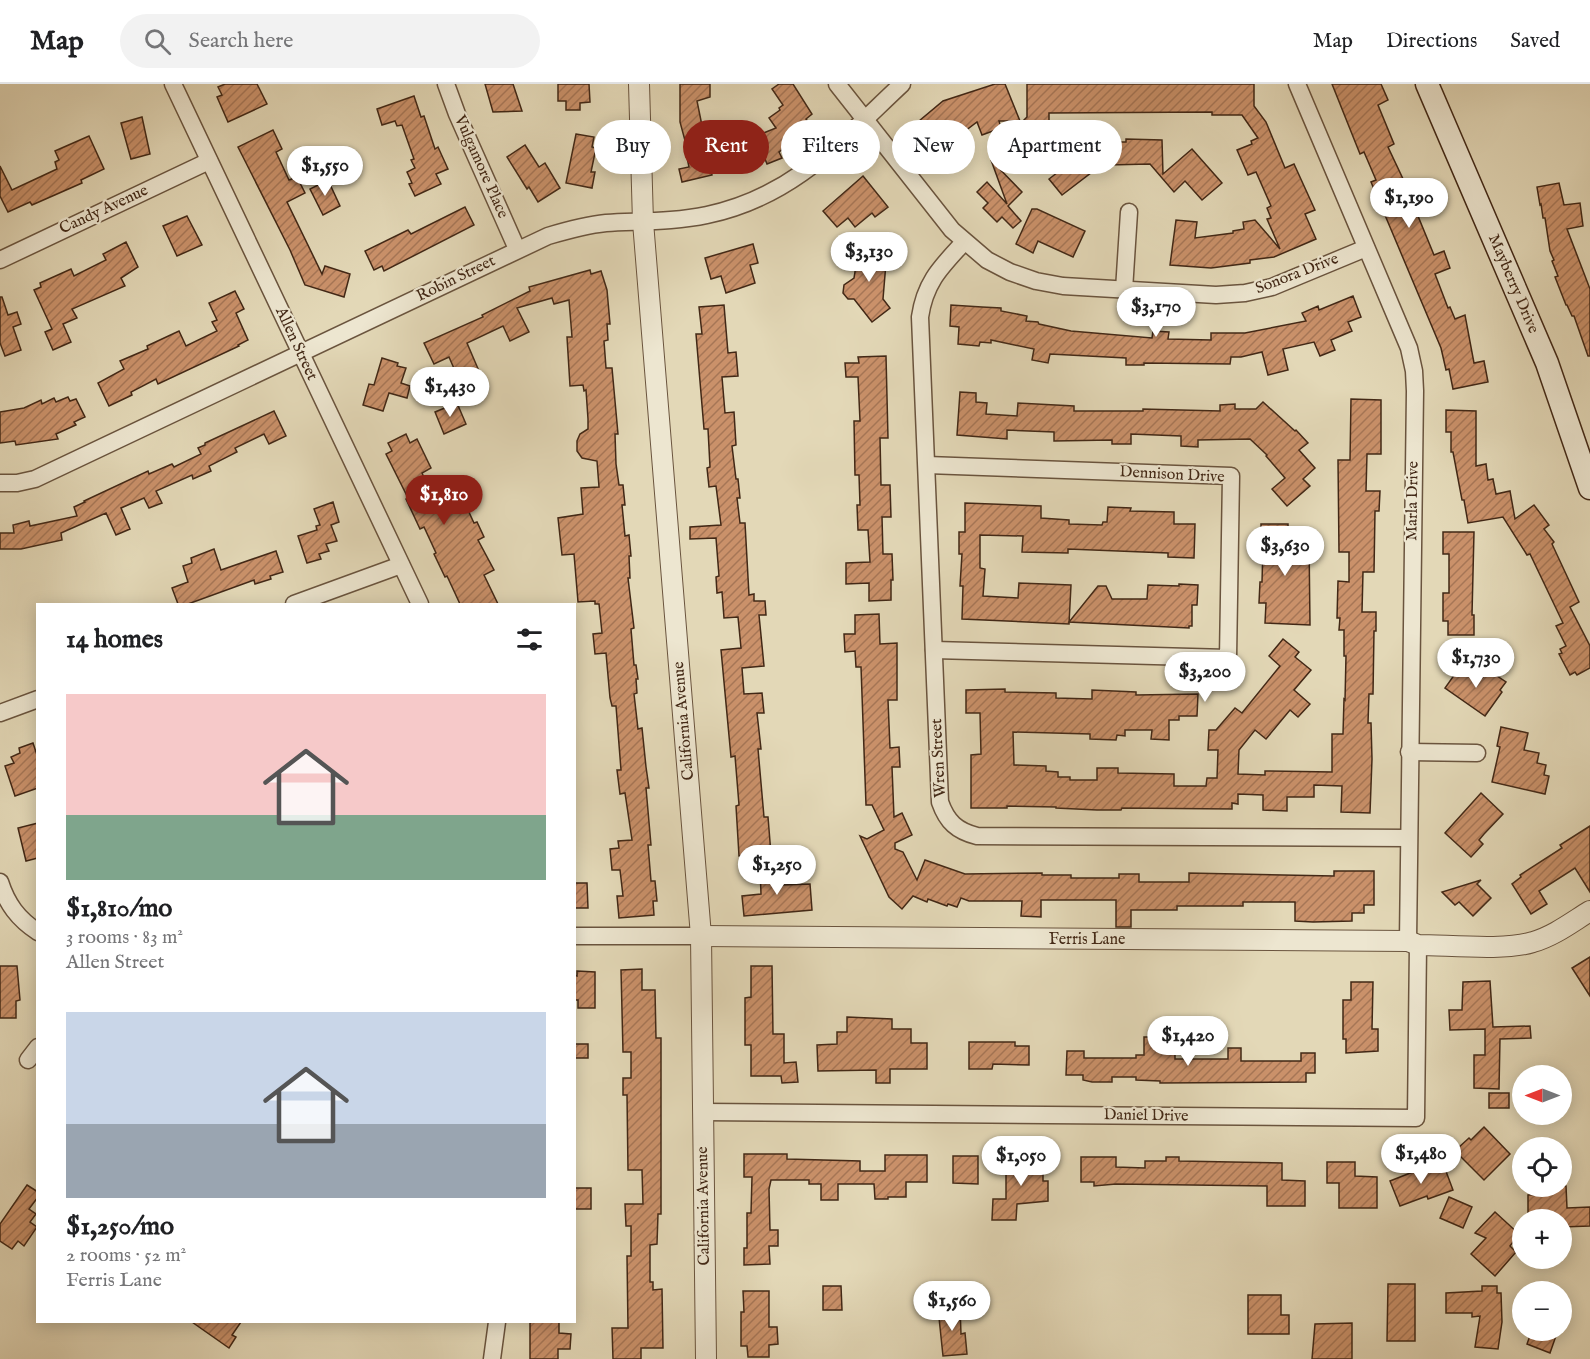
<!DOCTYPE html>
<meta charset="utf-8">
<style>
body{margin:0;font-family:"IM FELL English",serif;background:#f2f2f2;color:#202124;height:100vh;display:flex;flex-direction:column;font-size:22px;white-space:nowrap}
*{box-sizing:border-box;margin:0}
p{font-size:20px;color:#757577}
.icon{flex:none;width:33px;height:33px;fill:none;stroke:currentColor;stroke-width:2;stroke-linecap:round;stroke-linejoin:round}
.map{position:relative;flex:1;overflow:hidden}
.drawer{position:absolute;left:36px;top:519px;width:540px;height:720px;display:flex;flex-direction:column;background:#fff;border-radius:0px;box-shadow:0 3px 15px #0003}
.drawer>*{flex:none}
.banner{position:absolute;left:594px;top:36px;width:570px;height:54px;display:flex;gap:12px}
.needle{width:39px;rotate:270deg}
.tools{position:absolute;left:1512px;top:981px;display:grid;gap:12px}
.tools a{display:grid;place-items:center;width:60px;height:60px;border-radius:50%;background:#fff;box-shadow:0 3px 15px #0003;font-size:30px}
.price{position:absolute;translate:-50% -51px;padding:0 14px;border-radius:21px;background:#fff;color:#222;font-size:20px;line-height:39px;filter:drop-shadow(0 2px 3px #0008)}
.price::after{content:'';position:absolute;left:50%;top:36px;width:18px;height:14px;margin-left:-9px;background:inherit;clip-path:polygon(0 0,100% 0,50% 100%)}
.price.on{background:#8f2418;color:#fff}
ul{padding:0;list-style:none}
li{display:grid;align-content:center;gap:12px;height:318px;padding:0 30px}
li span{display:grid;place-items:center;height:186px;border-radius:0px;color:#555}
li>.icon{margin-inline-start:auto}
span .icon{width:108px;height:108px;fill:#fffc;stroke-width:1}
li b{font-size:26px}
h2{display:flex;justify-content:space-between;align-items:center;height:72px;padding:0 30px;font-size:26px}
.chip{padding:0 21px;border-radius:27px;background:#fff;box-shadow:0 3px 15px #0003;font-size:21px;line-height:54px}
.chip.on{background:#8f2418;color:#fff}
header{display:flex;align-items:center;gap:36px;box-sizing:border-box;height:84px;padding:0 30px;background:#fff;border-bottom:2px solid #e0e0e0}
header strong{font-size:28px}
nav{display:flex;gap:33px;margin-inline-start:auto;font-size:21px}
.search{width:420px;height:54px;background:#f2f2f2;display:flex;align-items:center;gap:15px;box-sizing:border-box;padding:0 21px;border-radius:33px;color:#757577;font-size:22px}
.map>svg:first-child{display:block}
.building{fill:url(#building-hatch);stroke:#422816;stroke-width:1.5}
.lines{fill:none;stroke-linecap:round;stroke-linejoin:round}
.minor-casing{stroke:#6a543e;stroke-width:19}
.tertiary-casing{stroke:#6a543e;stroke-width:22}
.secondary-casing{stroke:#422816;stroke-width:25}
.minor{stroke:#ede6d0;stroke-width:16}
.tertiary{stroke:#ede6d0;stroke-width:20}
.secondary{stroke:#ede6d0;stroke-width:22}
.labels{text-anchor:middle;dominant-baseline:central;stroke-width:4.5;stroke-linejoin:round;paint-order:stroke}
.street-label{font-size:16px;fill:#422816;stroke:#ede6d0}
</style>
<header>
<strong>Map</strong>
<div class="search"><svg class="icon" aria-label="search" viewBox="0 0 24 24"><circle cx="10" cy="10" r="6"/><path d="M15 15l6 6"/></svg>Search here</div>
<nav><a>Map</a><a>Directions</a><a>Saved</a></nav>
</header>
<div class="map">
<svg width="1590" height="1275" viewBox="0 0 1590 1275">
<defs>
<pattern id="building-hatch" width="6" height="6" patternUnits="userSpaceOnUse" patternTransform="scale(1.5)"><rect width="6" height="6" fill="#ca916a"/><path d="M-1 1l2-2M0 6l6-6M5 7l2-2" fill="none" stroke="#a67656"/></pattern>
</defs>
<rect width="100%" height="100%" fill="#e3d8b7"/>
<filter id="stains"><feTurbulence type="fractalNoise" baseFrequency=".00333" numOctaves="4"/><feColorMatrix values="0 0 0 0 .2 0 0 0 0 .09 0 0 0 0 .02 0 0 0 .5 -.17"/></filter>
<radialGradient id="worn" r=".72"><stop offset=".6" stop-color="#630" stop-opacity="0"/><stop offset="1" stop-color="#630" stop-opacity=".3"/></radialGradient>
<g class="building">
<path d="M225 0H257L267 20 228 38 217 13 222 11 218 3Z"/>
<path d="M485 0H513L522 27 493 28Z"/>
<path d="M558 0H589L590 18 580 19V26H566V17H558Z"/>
<path d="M680 0H710V13L697 17 712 91 682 98 679 85 689 83 685 64H687L680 38Z"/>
<path d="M779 0H793L812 30 806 35 810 40 798 50 800 53 779 68 782 74 767 80 765 75 735 87 726 64 776 44 769 34 780 26 779 24 783 21 772 5Z"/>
<path d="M995 0H1005L1020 37H999L1001 44 982 51 977 38 952 57 955 60 932 78 907 47 943 17Z"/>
<path d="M1027 0H1254V22L1266 38 1285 84 1294 80 1315 126 1305 130 1316 155 1274 173 1250 176V179L1211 184 1170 181 1176 136 1197 138 1195 154 1233 149V147L1244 145 1243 138 1255 136 1280 165 1267 135 1271 134 1267 124 1271 122 1256 88 1248 91 1237 66 1252 60 1251 57 1258 54 1242 31H1212V28L1049 29V37H1023L1027 33Z"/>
<path d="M1332 0H1381L1388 16 1378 21 1394 60 1388 63 1420 131 1418 132 1434 171 1444 167 1450 184 1435 190 1448 224 1450 223 1455 235 1465 231 1474 279 1484 277 1488 298 1453 305 1449 285 1446 286 1441 264 1371 98 1376 96 1364 68 1360 70Z"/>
<path d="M414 12 421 33 424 32 435 65 438 63 448 85 436 90 441 100 415 112 409 100 412 99 407 88 415 84 411 76 414 75 402 41 397 42 395 37 382 41 377 25Z"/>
<path d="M142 33 150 70 131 75 121 39Z"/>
<path d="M273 46 282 65 276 68 289 96 297 93 305 109 287 118 322 190 325 182 350 190 344 213 305 201 290 166 242 71 238 63Z"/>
<path d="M576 50 594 53 592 63 596 64 591 88H595L592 104 566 99Z"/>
<path d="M89 52 104 85 81 96 82 99 32 121 30 118 8 128 0 112V82L12 106 57 85 55 78 59 76 55 67Z"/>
<path d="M1073 54 1096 85 1062 111 1049 95 1067 81 1059 71V65Z"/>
<path d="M1126 55 1162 56 1163 90 1192 65 1222 99 1202 116 1185 97 1174 108 1150 80 1108 81V58H1126Z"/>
<path d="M525 61 539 83 545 79 560 104 538 118 529 103 527 105 507 73Z"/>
<path d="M991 76 1022 108 1008 122 1021 137 1013 144 1002 133 997 138 983 124 988 119 977 108 987 98 1007 120Z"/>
<path d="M863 92 888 123 875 133 872 129 855 143 848 134 837 143 823 127Z"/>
<path d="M328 96 340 122 323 131 310 105Z"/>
<path d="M1559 99 1564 121 1580 119 1583 142 1567 145 1590 205V272H1588L1574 232H1572L1567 221H1566L1555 193 1558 192 1552 177 1554 176 1550 167 1545 134H1543L1541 120 1540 121 1537 103Z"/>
<path d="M465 123 474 141 384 187 382 182 374 186 365 167 408 146 411 150Z"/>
<path d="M1032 125H1037L1085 147 1073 173 1038 157 1033 169 1016 160Z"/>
<path d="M187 132 202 161 177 172 163 142Z"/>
<path d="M126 158 138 183 121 194 125 202 72 225 77 234 63 240 71 258 53 266 45 248 52 245 34 206 41 203 40 199 71 185 74 192 106 176 103 170Z"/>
<path d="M753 160 758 179 750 181 755 199 726 209 721 192 711 195 705 174Z"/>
<path d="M859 163 887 167 883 215 890 224 872 238 854 215H848L843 209 844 201 854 194Z"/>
<path d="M590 186 591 190 601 187 607 206 610 240H607L608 256 604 257 606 284H612L618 350H615L616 380 619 401H623L625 421H622L625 452 629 451 631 472H629L630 494H628L634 544 631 545 634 581H636L638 595H636L637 609 634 610 638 645 642 644 646 683 649 704H646L651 761H648L651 797H655L657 817H653L654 831 619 834 617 812H623L620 786H612L610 765 619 764 618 757 632 756 625 709 620 710 617 686H621L616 622H612L610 614 606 569 595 570 593 550 602 549 599 520H595V517L578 518 574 470 562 471 558 434 583 430 581 404 599 403 597 377 582 374 577 367V357L580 350 588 345V335L586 306 584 307 583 301 570 302 567 253H572L569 216 554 220 552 214 517 224 529 248 510 257 503 242 467 259 479 287 459 296 449 273 434 280 424 259 483 233 482 231 530 207 529 203Z"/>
<path d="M235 207 244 225 236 229 248 256 238 261 239 262 158 300 156 295 131 308 132 311 109 322 98 299 124 285 120 277 148 265 147 262 179 247 186 262 217 247 212 238 217 236 209 219Z"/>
<path d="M1353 212 1361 233 1348 238 1352 247 1331 256 1335 266 1320 272 1314 258 1283 265 1288 286 1268 291 1262 268 1241 273H1231L1230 280 1144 279V281H1126V274L1050 270 1048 279 1032 276 1034 265 991 256V259L980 258 979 262 958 260 959 243 950 242 951 221 982 223 1001 224V227L1027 232 1026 237 1038 238 1039 240 1071 247 1152 254 1153 247 1169 248 1168 255 1211 256V249H1245L1306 237 1302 229 1318 222 1319 226Z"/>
<path d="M0 213H2L8 231 17 228 21 240 13 243 21 266 5 272 0 259Z"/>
<path d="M724 221 728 269 736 268 738 292 722 293 725 329 734 328 736 361 732 362 736 395H738L740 414H737L740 439H745L749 511 754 510V517H765L766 531H759L764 582 742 584 744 610 762 609 764 629H757L761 665H758L764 733H768L771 770 739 772 736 722 739 721 735 672 731 673 721 566 741 564 738 533 724 534 722 508 717 509 716 493 719 492 716 454 690 455V443L721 441 716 402 709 403 707 384 710 383 708 345H704L696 250H702L699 223Z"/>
<path d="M886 272 888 354H880L881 401H890L891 433H882L883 470H892L893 496H891V516L869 517V499L846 500V479L870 478 868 446H858L857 421H860L859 391H855L854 337H860L858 293H846L845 279H859L858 273Z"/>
<path d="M382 274 398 279 397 282 406 284 401 299 410 302 407 314 389 309 383 327 363 321 369 300 374 301Z"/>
<path d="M960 308 976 309V318L987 319 986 330 1017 332 1018 319 1074 322V327H1143V325L1220 327V321L1235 320V325H1256L1263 318 1295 347 1296 346 1308 359 1299 366 1315 384 1303 395 1310 402 1287 422 1272 405 1285 394 1266 372 1267 371 1250 355 1198 356V363L1181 362V352L1131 350V360H1112V356L1054 357V348L1007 346V355L957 351Z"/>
<path d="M68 313 70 317 76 315 85 333 74 338 76 341 56 350 58 355 16 361 15 357 0 359V328L24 324 41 316 42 320 54 314 56 318Z"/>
<path d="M1351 315 1381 316V370H1367L1366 407H1380L1379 427H1375L1374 488H1363L1362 528H1376V547H1374L1373 610H1369L1368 639H1371L1372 675 1370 729 1341 728 1342 702 1314 701V713H1287V727L1263 726V711L1238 710V720L1232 719V725L1122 724 1121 726H1097L1056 724V723L1007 722V724H971V671L981 670 980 629H966V606L1005 605V608L1056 609V614L1092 615V606L1136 608V611L1198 610 1197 632H1179V636H1169V656L1151 655 1152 646H1125V652L1117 651 1116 656 1090 655V650L1013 648 1014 681 1046 682V687L1058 688V693H1070V696H1097V684H1118V689L1174 690V702H1206L1207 694H1217L1218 666H1208L1209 646H1216L1235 624 1242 629 1280 582 1269 572 1283 555 1299 568 1295 573 1311 586 1294 606 1310 620 1298 633 1290 626 1266 655 1255 646 1239 666 1238 690 1265 691V687L1332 688V650H1343L1344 615 1345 616 1346 572H1344V546H1339L1340 534H1337L1338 497 1349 498V468H1339L1338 376H1350Z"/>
<path d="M457 319 466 340 444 350 435 328Z"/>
<path d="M1446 326 1476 327V382L1486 380 1488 396 1493 395 1496 410 1510 407 1515 435 1534 421 1549 441 1544 445 1554 458 1552 460 1579 518 1570 523 1590 562V584L1577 591 1575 588 1570 591 1559 570 1562 569 1560 565 1566 562 1556 542 1563 539 1530 470 1527 471 1503 433 1468 439 1464 416H1462L1453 368H1451V348H1446Z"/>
<path d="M274 327 286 352 269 360 264 350 235 364 237 368 209 382 211 387 193 395 192 391 156 407 162 419 149 424 144 414 121 424 130 445 116 451 106 429 61 449 62 456 21 465H0V449H14L13 441 29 437 30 442 77 432 74 423 85 418 84 417 148 387 149 390 172 380 174 383 201 370 198 364 205 361V359Z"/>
<path d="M406 350 410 359 417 355 431 384 422 389 437 422 461 411 474 439 477 438 484 453 478 456 494 486 484 491 498 520H460L447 492 445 493 434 470 436 469 424 443 420 445 406 415 408 414 386 370 392 367 388 359Z"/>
<path d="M333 418 339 438 331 441 337 457 326 460 329 467 319 470 321 475 307 479 298 452 317 446 316 442 320 441 314 425Z"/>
<path d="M965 419 1041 422V434L1069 436V440L1102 441 1103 438H1107L1108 423 1131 424 1130 427 1174 428V440H1195L1194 474 1168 473V469L1068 465V469L1022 468 1023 452 980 451V484L985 485 983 512 1018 514 1019 499 1071 501 1069 540 962 535 963 502H960L962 470H959V448H965Z"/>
<path d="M1261 440H1288V455L1309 456 1310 541 1265 539 1266 519H1259L1260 498H1262L1263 462H1261Z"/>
<path d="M1443 448H1474L1472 531H1474V551H1448V537H1443V509H1449V470H1443Z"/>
<path d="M214 465 221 486 276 467 283 488 270 492 271 495 255 500 254 496 188 520H178L172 504 188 498 183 482 192 479 191 474Z"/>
<path d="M1179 500 1198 501 1197 521H1192V542H1189V544L1069 538 1098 502H1106L1112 515H1147L1148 501 1179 502Z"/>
<path d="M879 530 880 560 897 559V616H888L890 664 899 663 900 683H892L894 733 902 729 912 751 895 759V765L903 768 917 796 925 776 965 790 1042 789V791H1071V794H1119V790H1139V798H1189V789L1334 792V787H1374V821H1364V829H1352V837L1313 838 1295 837V818H1243V822H1177V826H1131V843H1116V816H1041V833L1021 832 1022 817H969L961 814 957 823 948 820 947 822 928 815 927 818 913 812 902 825 889 813 860 752 867 755 884 746 872 721H866L861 583H856L855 567 845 568 844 550H855V531Z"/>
<path d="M1462 580 1482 594 1488 586 1506 598 1500 606 1502 608 1485 632 1445 604Z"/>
<path d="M1501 643 1528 649 1524 666 1539 669 1537 679 1546 681 1544 691 1549 692 1545 710 1492 698 1500 663 1497 662Z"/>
<path d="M33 659 38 674V704L15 712 5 682 14 679 11 673 20 669 19 664Z"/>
<path d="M1481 709 1503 730 1484 750 1479 756 1483 760 1471 773 1445 749Z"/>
<path d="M38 739V774L26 777 18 744Z"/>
<path d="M1590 742V808L1575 784 1539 807 1547 820 1531 830 1512 800 1521 793 1520 791 1562 764 1560 761Z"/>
<path d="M780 782 781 801 810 800 812 826 744 832 742 812 761 810 760 783Z"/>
<path d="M1481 796 1477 800 1491 814 1473 832 1459 818 1455 821 1442 808Z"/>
<path d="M574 799H587L588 824H574Z"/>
<path d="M1590 873V912L1572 884Z"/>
<path d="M0 882H17L20 916 16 917V934H0Z"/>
<path d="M751 882H772L773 950H784V979L796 978 798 998 782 999 781 992H751V961H745V914L751 913Z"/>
<path d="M642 885V906H655L656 954H661V1130H658L657 1160 650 1161V1198H653V1206L662 1205 663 1264H641V1275H613L612 1244H628L627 1172H631V1142H626L625 1120H643L642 1086H628L627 1011H623V994H631V968H623L621 886Z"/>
<path d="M577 887 595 888V924H578V916H574V891L577 892Z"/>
<path d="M1490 897 1493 943 1530 942 1531 954 1500 955 1499 1005 1474 1004V971H1485V945L1450 946 1449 926H1462L1463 898Z"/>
<path d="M1351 898H1373L1372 945H1378V967L1346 969V955H1343V916H1351Z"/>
<path d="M847 933 892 935V945H911V959H927V985H890V999H876V986L818 987 817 961 837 960V948H847Z"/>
<path d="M1144 953H1173V970H1175V975H1228V964H1241V977H1301V969H1315V989H1306V998L1160 999V997L1136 996V993H1112V998H1092L1083 996V991H1066L1067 967H1084V974H1136V971H1144Z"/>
<path d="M969 958H1015V962H1029V981L993 980 992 985H969Z"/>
<rect x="574" y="960" width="14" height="14"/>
<rect x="1489" y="1009" width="20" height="15"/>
<path d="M1484 1043 1510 1070 1484 1096 1458 1070V1064L1469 1054 1471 1056Z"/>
<path d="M744 1070H787V1075L860 1077V1087H885V1071H927V1098H906V1113H888V1115H875L874 1100H838V1116H821V1100H809V1096H771L769 1105 770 1146H778V1162H769L770 1180 744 1181V1164H747V1129H751L752 1093H744Z"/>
<path d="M953 1072H978V1100L953 1099Z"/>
<path d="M1006 1072H1037V1080H1043V1097H1048V1117L1017 1120 1016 1136H992L993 1115H1006Z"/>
<path d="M1081 1073H1116V1083L1145 1084V1077H1166V1073H1179V1077L1282 1079V1096L1305 1097V1122H1267V1102L1116 1100 1094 1102V1098H1081Z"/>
<path d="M1327 1078H1355V1092L1377 1093V1124H1339V1099H1327Z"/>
<path d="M1428 1082 1430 1087 1444 1082 1453 1106 1428 1115 1427 1112 1400 1122 1390 1097Z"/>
<path d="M27 1101 38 1108V1113L29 1125 36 1130 30 1138 37 1143 24 1162 18 1157 12 1165 0 1157V1140Z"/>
<path d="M1548 1102H1566L1567 1124 1590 1123V1142L1562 1143V1136H1528V1111L1548 1110Z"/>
<rect x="574" y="1104" width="17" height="21"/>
<path d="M1449 1113 1472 1123 1463 1144 1440 1134Z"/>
<path d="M1495 1128 1519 1150 1510 1162 1516 1168 1495 1192 1471 1170 1486 1154 1475 1149Z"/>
<path d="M1388 1200H1415V1257H1387Z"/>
<path d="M823 1202H841L842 1226H823Z"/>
<path d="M1482 1202H1497V1209H1501L1502 1238 1498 1265 1475 1263 1480 1232 1472 1233V1229H1446V1209L1482 1207Z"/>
<path d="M743 1207H769V1243H777L778 1260 769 1261V1273H748L747 1262H741V1228H744Z"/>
<path d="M1248 1211H1281V1231H1289V1250H1248Z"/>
<path d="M960 1223 961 1250 965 1249 967 1270 943 1272 938 1224Z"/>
<path d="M192 1238H241L232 1251 236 1253 229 1264Z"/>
<path d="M532 1238H559V1249L571 1250 570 1265H558V1275H530V1239Z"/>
<path d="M1352 1239V1275H1312L1315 1240Z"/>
<path d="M1532 1246H1558L1550 1269 1527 1260Z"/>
</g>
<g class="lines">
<g class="minor-casing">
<g id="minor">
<path d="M173 0 420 520"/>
<path d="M446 0 457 30 517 165"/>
<path d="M837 0 952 146 987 176 1010 188 1036 197 1063 202 1216 211 1245 209 1272 203 1366 164"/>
<path d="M1297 0 1409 264 1414 287 1415 307 1408 857"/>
<path d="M964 158C941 183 925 198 920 233L940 718C947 738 957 747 977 752L1408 754"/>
<path d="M0 176 209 77"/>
<path d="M1124 206 1129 128"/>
<path d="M927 381 1231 392 1228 574 934 566"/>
<path d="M0 399H17L35 395 548 152C568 146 586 141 606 139 640 137 674 138 707 131 793 113 841 57 902 0"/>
<path d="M294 520 401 481"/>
<path d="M0 629 38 615"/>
<path d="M1409 668 1477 669"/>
<path d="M0 798C7 820 18 835 38 848"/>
<path d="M574 852H701"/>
<path d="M28 976 38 963"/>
<path d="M703 1028 1416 1034 1418 861"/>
<path d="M492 1275 497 1238"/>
</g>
</g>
<g class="tertiary-casing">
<g id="tertiary">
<path d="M639 0 643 138 701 852 706 1275"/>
<path d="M701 852 1408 857 1418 861C1448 861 1506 867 1533 858 1554 852 1572 838 1590 827"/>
</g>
</g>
<g class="secondary-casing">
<path id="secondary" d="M1427 0 1547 279 1590 404"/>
</g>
<use href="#minor" class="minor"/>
<use href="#tertiary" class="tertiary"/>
<use href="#secondary" class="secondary"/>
</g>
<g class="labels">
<g class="street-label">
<text transform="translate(481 83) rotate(66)">Vulgamore Place</text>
<text transform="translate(104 126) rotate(-25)">Candy Avenue</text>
<text transform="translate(1297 190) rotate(-21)">Sonora Drive</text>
<text transform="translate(456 195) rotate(-26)">Robin Street</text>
<text transform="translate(1513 200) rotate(67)">Mayberry Drive</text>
<text transform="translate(296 260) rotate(65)">Allen Street</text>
<text transform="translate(1172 391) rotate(3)">Dennison Drive</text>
<text transform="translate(1413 417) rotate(-89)">Marla Drive</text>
<text transform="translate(684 637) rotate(-95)">California Avenue</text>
<text transform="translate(939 674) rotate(-93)">Wren Street</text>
<text x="1087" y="856">Ferris Lane</text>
<text transform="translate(1146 1032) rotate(1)">Daniel Drive</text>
<text transform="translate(704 1122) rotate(-91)">California Avenue</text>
</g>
</g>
<rect width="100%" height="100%" filter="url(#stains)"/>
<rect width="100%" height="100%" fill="url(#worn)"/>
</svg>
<div class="tools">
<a><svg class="needle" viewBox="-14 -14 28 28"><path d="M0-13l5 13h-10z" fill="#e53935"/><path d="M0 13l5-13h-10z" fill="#757577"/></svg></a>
<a><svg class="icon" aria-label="locate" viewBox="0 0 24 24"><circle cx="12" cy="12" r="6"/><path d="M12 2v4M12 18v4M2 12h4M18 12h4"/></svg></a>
<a>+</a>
<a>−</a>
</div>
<b class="price" style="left:325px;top:113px">$1,550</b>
<b class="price" style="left:1409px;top:145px">$1,190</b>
<b class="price" style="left:869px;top:199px">$3,130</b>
<b class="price" style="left:1156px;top:254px">$3,170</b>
<b class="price" style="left:450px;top:334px">$1,430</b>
<b class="price on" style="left:444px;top:442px">$1,810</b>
<b class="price" style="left:1285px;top:493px">$3,630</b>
<b class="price" style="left:1476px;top:605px">$1,730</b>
<b class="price" style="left:1205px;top:619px">$3,200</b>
<b class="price" style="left:777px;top:812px">$1,250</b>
<b class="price" style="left:1188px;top:983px">$1,420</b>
<b class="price" style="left:1421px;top:1101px">$1,480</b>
<b class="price" style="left:1021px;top:1103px">$1,050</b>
<b class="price" style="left:952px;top:1248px">$1,560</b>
<div class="banner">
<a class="chip">Buy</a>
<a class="chip on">Rent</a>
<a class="chip">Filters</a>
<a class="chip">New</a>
<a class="chip">Apartment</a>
</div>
<section class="drawer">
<h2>14 homes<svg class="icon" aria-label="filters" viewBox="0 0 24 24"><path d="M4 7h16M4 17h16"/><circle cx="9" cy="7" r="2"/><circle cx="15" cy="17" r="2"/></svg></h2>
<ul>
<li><span style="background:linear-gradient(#f6c9c9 65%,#7fa58c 0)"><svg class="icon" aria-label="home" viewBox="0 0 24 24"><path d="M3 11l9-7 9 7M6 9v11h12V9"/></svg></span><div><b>$1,810/mo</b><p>3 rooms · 83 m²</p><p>Allen Street</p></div></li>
<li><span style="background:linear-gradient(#c9d6e8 60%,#9aa5b1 0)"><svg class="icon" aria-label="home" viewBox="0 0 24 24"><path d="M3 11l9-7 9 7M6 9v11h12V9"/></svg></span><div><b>$1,250/mo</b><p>2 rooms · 52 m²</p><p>Ferris Lane</p></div></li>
</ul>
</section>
</div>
